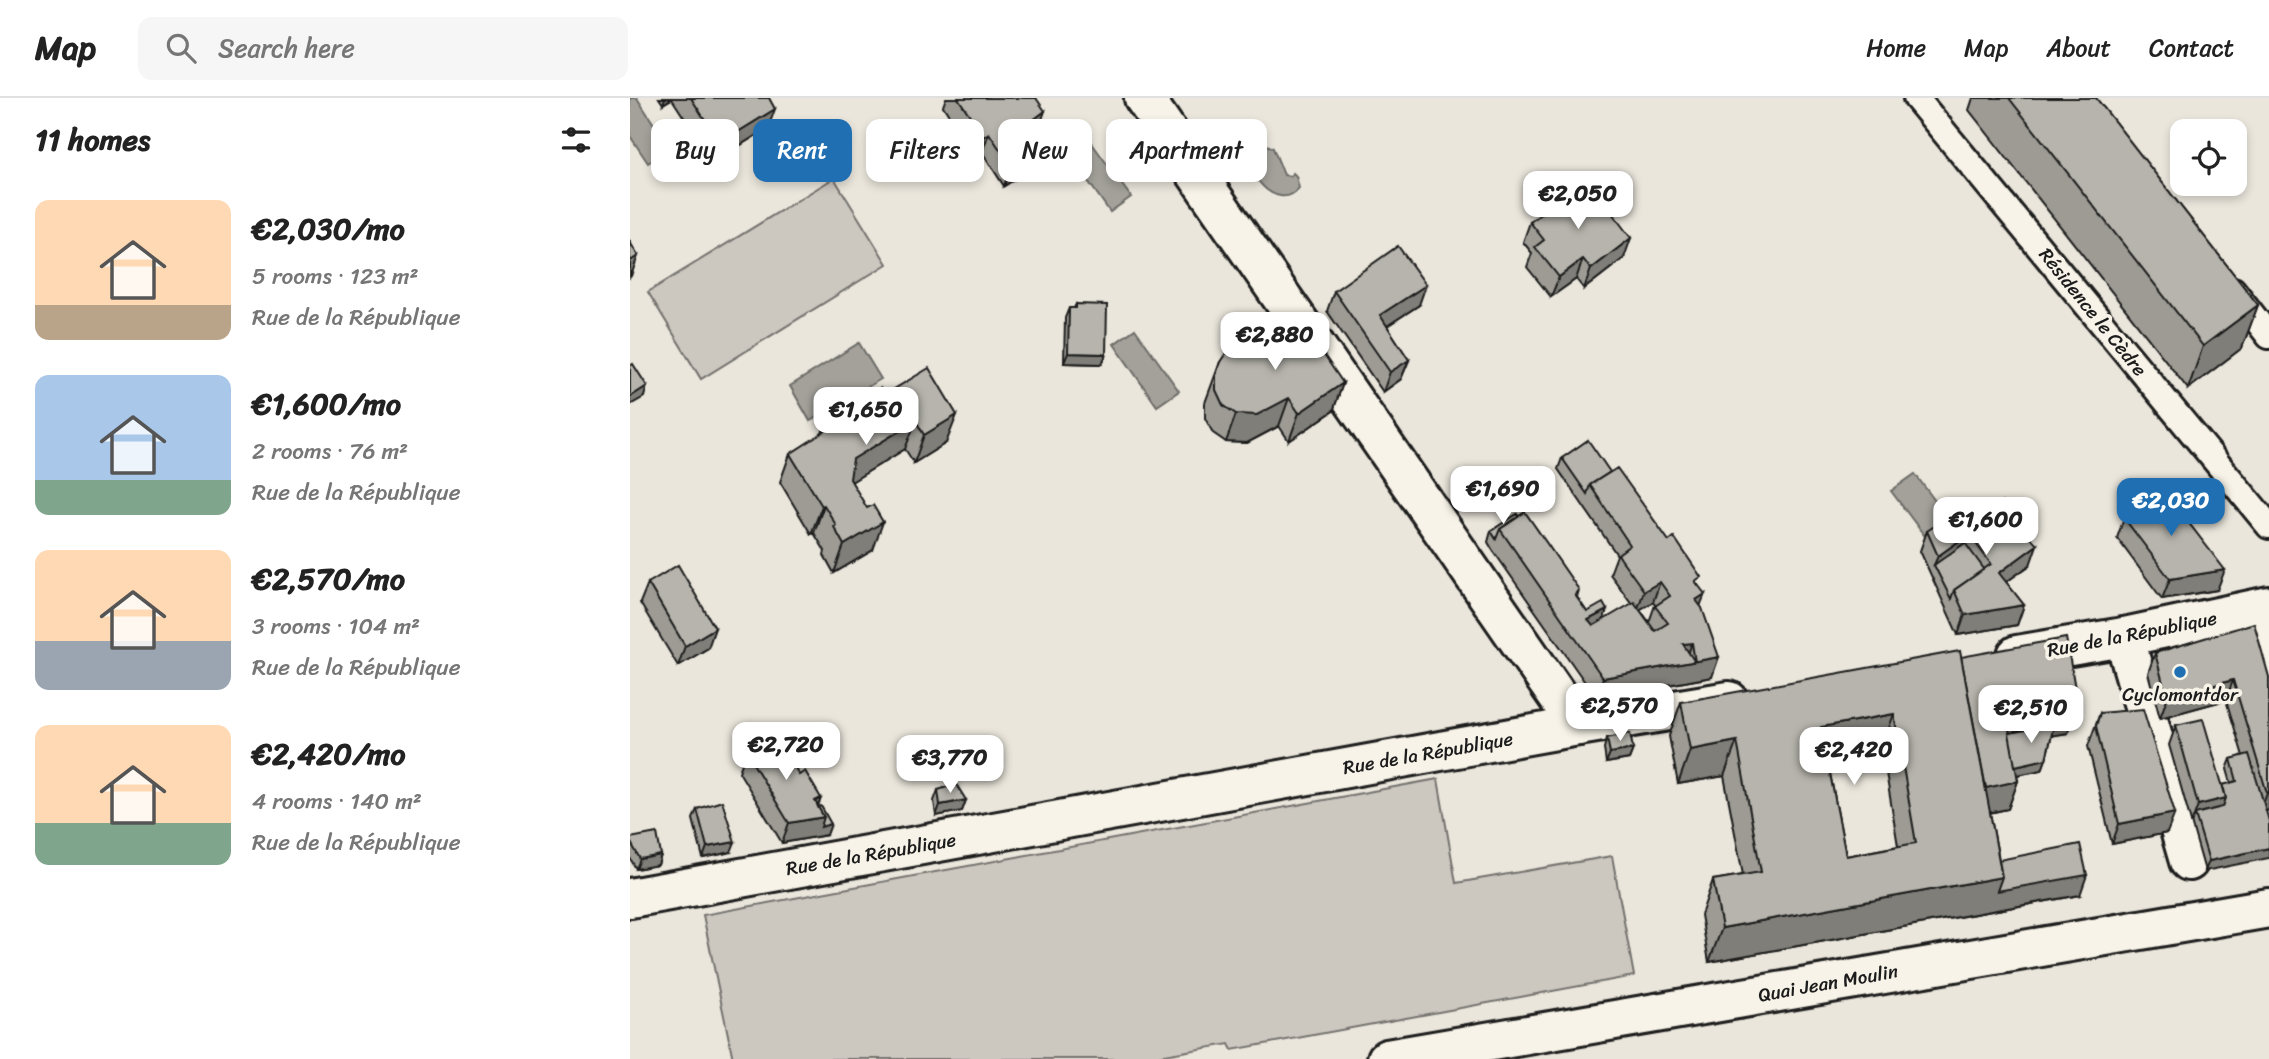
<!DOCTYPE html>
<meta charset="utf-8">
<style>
body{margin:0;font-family:Sriracha,sans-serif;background:#f6f6f6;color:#222;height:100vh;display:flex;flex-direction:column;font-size:26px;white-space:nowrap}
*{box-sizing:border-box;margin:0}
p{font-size:23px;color:#767676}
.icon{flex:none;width:38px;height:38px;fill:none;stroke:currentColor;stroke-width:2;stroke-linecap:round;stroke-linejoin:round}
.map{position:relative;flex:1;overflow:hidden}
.sheet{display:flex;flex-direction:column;background:#fff;width:630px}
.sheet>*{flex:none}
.banner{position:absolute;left:21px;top:21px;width:665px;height:63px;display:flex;gap:14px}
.fabs{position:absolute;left:1540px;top:21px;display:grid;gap:14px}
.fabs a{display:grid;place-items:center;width:77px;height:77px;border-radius:14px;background:#fff;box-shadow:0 4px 10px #0003;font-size:35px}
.price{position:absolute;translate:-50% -60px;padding:0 16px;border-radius:14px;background:#fff;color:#222;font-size:23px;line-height:46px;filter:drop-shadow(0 2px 4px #0008)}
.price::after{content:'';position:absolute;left:50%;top:42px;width:21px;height:16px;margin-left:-10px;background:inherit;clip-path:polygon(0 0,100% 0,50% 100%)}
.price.active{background:#1f6fb2;color:#fff}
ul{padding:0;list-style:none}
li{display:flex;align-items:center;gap:21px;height:175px;padding:0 35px}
li span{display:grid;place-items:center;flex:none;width:196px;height:140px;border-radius:14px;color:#555}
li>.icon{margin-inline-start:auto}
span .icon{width:84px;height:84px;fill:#fffc;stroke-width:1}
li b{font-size:30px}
h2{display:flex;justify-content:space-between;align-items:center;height:84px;padding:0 35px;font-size:30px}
.pill{padding:0 24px;border-radius:14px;background:#fff;box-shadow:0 4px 10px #0003;font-size:24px;line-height:63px}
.pill.active{background:#1f6fb2;color:#fff}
header{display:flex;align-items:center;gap:42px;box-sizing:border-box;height:98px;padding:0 35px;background:#fff;border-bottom:2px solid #e0e0e0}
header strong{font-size:33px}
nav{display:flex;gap:38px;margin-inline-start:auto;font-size:24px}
.search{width:490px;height:63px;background:#f6f6f6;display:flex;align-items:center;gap:18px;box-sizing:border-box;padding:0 24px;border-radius:14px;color:#767676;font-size:26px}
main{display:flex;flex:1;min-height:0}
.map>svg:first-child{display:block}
.green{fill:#ccc8c0;stroke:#74726e;stroke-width:2}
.water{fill:#a3a19a;stroke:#6d6c68;stroke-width:2}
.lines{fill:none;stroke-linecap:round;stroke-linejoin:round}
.service-casing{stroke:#1c1c1c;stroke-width:30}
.minor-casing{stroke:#1c1c1c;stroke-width:44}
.primary-casing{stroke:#1c1c1c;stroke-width:44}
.service{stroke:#f7f3e8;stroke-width:24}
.minor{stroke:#f7f3e8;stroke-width:38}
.primary{stroke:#f7f3e8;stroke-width:38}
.wall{fill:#9d9b94;stroke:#1c1c1c;stroke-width:2;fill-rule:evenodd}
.shaded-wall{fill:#7f7e78;stroke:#1c1c1c;stroke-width:2}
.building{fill:#b6b4ac;stroke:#1c1c1c;stroke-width:2;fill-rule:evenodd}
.poi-dot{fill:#1f6fb2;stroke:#f7f3e8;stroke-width:2.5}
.labels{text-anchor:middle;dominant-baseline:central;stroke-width:7;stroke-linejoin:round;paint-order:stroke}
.street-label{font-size:19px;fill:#1c1c1c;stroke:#f7f3e8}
.poi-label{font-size:19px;fill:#1c1c1c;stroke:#f7f3e8}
</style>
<header>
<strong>Map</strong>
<div class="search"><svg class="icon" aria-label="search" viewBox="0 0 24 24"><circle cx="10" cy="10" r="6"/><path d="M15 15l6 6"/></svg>Search here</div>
<nav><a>Home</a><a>Map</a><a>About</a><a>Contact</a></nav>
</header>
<main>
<section class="sheet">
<h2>11 homes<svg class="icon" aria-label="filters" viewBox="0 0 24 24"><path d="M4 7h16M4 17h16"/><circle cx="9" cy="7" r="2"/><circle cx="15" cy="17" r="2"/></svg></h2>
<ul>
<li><span style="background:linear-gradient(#ffd9b3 75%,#b9a48a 0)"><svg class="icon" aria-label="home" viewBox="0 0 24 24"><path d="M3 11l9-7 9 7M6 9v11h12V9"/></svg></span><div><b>€2,030/mo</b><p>5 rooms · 123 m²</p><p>Rue de la République</p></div></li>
<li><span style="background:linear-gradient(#a9c7e8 75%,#7fa58c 0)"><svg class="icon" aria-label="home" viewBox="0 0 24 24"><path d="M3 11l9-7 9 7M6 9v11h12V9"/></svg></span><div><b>€1,600/mo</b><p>2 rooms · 76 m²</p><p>Rue de la République</p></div></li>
<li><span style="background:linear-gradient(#ffd9b3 65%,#9aa5b1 0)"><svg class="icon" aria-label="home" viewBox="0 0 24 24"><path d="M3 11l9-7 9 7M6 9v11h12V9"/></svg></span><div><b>€2,570/mo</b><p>3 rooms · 104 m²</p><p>Rue de la République</p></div></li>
<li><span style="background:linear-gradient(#ffd9b3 70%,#7fa58c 0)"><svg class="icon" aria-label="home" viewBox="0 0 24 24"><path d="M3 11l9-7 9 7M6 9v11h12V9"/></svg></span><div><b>€2,420/mo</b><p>4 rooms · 140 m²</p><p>Rue de la République</p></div></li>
</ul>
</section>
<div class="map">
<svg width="1639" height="961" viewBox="0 0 1639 961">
<rect width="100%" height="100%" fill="#eae6dc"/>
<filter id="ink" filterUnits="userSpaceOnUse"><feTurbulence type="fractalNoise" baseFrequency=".0143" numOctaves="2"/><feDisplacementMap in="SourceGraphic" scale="14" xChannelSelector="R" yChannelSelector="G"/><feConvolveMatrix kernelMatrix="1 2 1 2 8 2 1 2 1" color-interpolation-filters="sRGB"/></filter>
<g filter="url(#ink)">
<g class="green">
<path d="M204 80 257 166 71 281 18 194Z"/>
<path d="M808 681 826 785 982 758 1004 878 602 952 599 946 510 961H103L73 817Z"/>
</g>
<g class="water">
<path d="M0 0H7L40 51 18 65 0 38Z"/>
<path d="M461 44 501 99 480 114 441 59Z"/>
<path d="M633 45 643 50 654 77 660 78 663 75 666 78 669 90C649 116 610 75 623 49Z"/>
<path d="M505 231 549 293 527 308 484 246Z"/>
<path d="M229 245 251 281 180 323 160 288Z"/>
<path d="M1285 376 1317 419 1294 437 1261 393Z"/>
</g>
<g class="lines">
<g class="service-casing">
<g id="service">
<path d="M1286 0 1639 428"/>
<path d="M1603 192 1639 238"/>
</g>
</g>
<g class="minor-casing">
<g id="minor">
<path d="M514 0 948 628"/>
<path d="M1620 513 1639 577"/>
<path d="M1494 539 1559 763"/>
<path d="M1387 557 1494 539 1639 508"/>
<path d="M0 800 948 628 1099 603"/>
</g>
</g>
<g class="primary-casing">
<path id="primary" d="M757 961 1639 810"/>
</g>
<use href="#service" class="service"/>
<use href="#minor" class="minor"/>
<use href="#primary" class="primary"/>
</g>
<g class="wall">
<path d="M29 0H139L138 30 83 64 42 1 33 6Z"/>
<path d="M316 0H406L408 33 405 35 414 47 407 67 374 88 352 54 346 58 313 8Z"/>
<path d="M1343 0H1466L1628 207 1612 250 1558 291 1339 12Z"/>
<path d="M900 124 994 160 954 191 946 181 921 199 897 169 902 155 893 144Z"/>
<path d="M704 193 789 207 757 228 779 262 771 281 753 294 697 213Z"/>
<path d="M446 206 476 256 472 266 434 265 435 220 439 210H444Z"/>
<path d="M629 247 713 285 703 313 659 343 649 328 617 345 596 344 583 335 575 320V305L590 264Z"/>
<path d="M254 297 316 345 284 365 275 351 221 384 243 452 204 475 194 457 195 453 184 435 181 436 150 384 160 356 192 336 196 323Z"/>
<path d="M932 360 980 374 1068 487 1070 508 1082 579 966 600 862 451 858 444 861 433 887 416 949 492 947 499 957 514 974 522 1002 506 980 476 987 457 928 371ZM1023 504 1025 507 1019 524 1010 511Z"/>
<path d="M1519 390 1587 492 1532 501 1487 440 1494 420 1514 406Z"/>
<path d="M1335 430 1400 467 1376 484 1394 507 1387 527 1328 537 1290 453 1297 433Z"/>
<path d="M18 485 78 550 48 568 10 505Z"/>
<path d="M1525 555 1639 579V712L1636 713 1575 773 1539 647 1546 627 1593 687 1601 685 1597 671 1601 661 1613 658 1596 602 1530 620 1518 575Z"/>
<path d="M1331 559 1448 607 1438 635 1422 637 1416 661 1412 672 1387 677 1388 683 1378 711 1360 715 1369 762 1450 797 1079 864 1071 817 1083 782 1113 777 1094 678 1048 686 1039 638 1051 604ZM1252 650 1268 748 1216 758 1197 660Z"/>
<path d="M1470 615 1537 735 1482 746 1458 648Z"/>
<path d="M977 640 1003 651 999 661 976 665 974 650Z"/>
<path d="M116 654 169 677 191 700 188 708 197 737 152 745 109 674Z"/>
<path d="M308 692 336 702 332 713 306 718 304 703Z"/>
<path d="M67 711 101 754 73 760 63 721Z"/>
<path d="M0 740 31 757 28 767 6 771 0 760Z"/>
</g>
<g class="shaded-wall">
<path d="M35 0H42L33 6Z"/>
<path d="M145 11 138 30 83 64 90 45Z"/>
<path d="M415 13 408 33 391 46 398 26Z"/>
<path d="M359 35 352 54 346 58 354 38Z"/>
<path d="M414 47 407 67 374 88 381 68Z"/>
<path d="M1001 140 994 160 954 191 961 171Z"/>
<path d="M8 158 1 178 0 179V163Z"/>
<path d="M953 161 946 181 921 199 929 179Z"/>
<path d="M796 187 789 207 743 237 750 217Z"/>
<path d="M1628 207 1612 250 1558 291 1573 248Z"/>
<path d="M438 255 476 256 472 266 434 265Z"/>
<path d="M779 262 771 281 753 294 760 274Z"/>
<path d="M713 285 703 313 659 343 669 315Z"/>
<path d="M17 288 14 299 0 307V299Z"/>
<path d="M659 300 649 328 617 345 596 344 606 316Z"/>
<path d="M327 317 316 345 284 365 294 337Z"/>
<path d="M286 323 275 351 213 389 223 361Z"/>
<path d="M194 407 184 435 181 436 192 408Z"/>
<path d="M253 424 243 452 204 475 214 447Z"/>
<path d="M1339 436 1331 456 1304 467 1308 458Z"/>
<path d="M1407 447 1400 467 1362 494 1369 475Z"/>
<path d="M1595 472 1587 492 1532 501 1540 481Z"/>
<path d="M1030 484 1023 504 1007 513 1014 493Z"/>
<path d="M1075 496 1067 516 1066 502Z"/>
<path d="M1394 507 1387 527 1328 537 1335 517Z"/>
<path d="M977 512 970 532 951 542 958 522Z"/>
<path d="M85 530 78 550 48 568 55 548Z"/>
<path d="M1062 545 1055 565 1053 546Z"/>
<path d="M1089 559 1082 579 966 600 973 580Z"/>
<path d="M1603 582 1596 602 1530 620 1537 600Z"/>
<path d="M1448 607 1438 635 1372 646 1377 619Z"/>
<path d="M1264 616 1252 650 1178 663 1191 629Z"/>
<path d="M1107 643 1094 678 1048 686 1060 652Z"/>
<path d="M1003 651 999 661 976 665 980 655Z"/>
<path d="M1416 661 1412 672 1372 680 1376 670Z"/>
<path d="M1388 683 1378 711 1342 718 1352 690Z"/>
<path d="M1639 694V712L1630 715 1637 695Z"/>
<path d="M191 700 184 718 185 703Z"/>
<path d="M1596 700 1589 720 1565 716 1561 726 1568 707Z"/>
<path d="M336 702 332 713 306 718 310 707Z"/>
<path d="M1545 715 1537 735 1482 746 1489 726Z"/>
<path d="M194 719 201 726 197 737 152 745 159 725Z"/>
<path d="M105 744 101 754 73 760 77 749Z"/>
<path d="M1639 750V760L1575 773 1579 763Z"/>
<path d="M31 757 28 767 6 771 10 761Z"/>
<path d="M1457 777 1450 797 1079 864 1092 830 1372 779Z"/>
</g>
<g class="building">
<path d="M61 0H139L145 11 90 45Z"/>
<path d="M328 0H406L415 13 398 26 414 47 381 68 359 35 354 38Z"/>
<path d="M1379 0H1466L1628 207 1573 248Z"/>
<path d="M957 82 1001 140 961 171 953 161 929 179 905 149 914 142 900 124Z"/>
<path d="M0 144 8 158 0 163Z"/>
<path d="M768 148 796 187 750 217 779 262 760 274 704 193Z"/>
<path d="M446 206 477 207 476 256 438 255 439 210H446Z"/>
<path d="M668 219 713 285 669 315 659 300 627 317 606 316 593 307 586 292V277L590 264 598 252 620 234 629 247Z"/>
<path d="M3 266 17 288 0 299V268Z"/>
<path d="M299 270 327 317 294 337 286 323 223 361 220 381 237 410 243 407 253 424 214 447 204 429 206 427 194 407 192 408 160 356 200 330 196 323 250 290 254 297Z"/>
<path d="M958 342 980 374 960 387 957 396 932 360Z"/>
<path d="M987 370 1039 443 1044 439 1071 479 1065 483 1075 496 1066 502 1072 510 1089 559 973 580 870 431 895 414 949 492 945 497 957 514 973 505 977 512 958 522 963 528 1004 504 1025 533 1038 525 1025 508 1040 498 1030 484 1014 493 991 461 988 456 1000 447 960 387ZM1062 545 1065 564 1053 546Z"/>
<path d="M1528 385 1595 472 1540 481 1494 420 1525 398 1519 390Z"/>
<path d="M1372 404 1407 447 1369 475 1394 507 1335 517 1324 492 1361 466 1339 436 1308 458 1297 433 1324 415 1335 430Z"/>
<path d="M887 416 888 419 870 431 866 441 861 433Z"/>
<path d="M1335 445 1354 471 1324 492 1321 501 1304 467Z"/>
<path d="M48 467 85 530 55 548 18 485Z"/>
<path d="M1624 525 1639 579V694L1637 695 1603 582 1537 600 1525 555Z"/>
<path d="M1436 540 1448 607 1377 619 1388 683 1356 690 1331 559Z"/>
<path d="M1330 553 1372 779 1092 830 1083 782 1131 774 1107 643 1060 652 1051 604ZM1264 616 1286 745 1216 758 1191 629Z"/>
<path d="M1513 611 1545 715 1489 726 1466 628 1470 615Z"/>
<path d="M1573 621 1596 700 1568 707 1546 627Z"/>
<path d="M1424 627 1416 661 1385 668 1379 635Z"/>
<path d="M1000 635 1003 651 980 655 977 640Z"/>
<path d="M148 637 169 677 175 673 191 700 185 703 194 719 159 725 116 654Z"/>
<path d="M1619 656 1639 723V750L1579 763 1565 716 1593 709 1596 700 1593 687 1607 683 1601 661Z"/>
<path d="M326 686 336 702 310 707 308 692Z"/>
<path d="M92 703 105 744 77 749 67 711Z"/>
<path d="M191 708 201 726 191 729 194 719 188 709Z"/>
<path d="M27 735 31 757 10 761 0 743V740Z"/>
<path d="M1450 746 1457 777 1367 793 1372 779 1369 762Z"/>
</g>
</g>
<circle class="poi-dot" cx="1550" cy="574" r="7"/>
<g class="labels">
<g class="street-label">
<text transform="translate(1463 214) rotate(51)">Résidence le Cèdre</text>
<text transform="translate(1502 536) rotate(-11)">Rue de la République</text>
<text transform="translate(798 655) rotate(-10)">Rue de la République</text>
<text transform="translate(241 756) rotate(-10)">Rue de la République</text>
<text transform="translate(1198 885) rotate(-10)">Quai Jean Moulin</text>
</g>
<g class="poi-label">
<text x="1550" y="596">Cyclomontdor</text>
</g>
</g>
</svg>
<div class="fabs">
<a><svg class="icon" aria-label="locate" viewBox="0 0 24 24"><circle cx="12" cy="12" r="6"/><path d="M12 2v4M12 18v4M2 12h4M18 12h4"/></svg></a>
</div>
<b class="price" style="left:948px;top:133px">€2,050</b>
<b class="price" style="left:645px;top:274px">€2,880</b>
<b class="price" style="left:236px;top:349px">€1,650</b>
<b class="price" style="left:873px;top:428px">€1,690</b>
<b class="price active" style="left:1541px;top:440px">€2,030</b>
<b class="price" style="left:1356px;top:459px">€1,600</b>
<b class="price" style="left:990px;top:645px">€2,570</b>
<b class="price" style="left:1401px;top:647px">€2,510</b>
<b class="price" style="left:156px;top:684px">€2,720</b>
<b class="price" style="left:1224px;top:689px">€2,420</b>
<b class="price" style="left:320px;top:697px">€3,770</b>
<div class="banner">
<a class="pill">Buy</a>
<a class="pill active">Rent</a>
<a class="pill">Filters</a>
<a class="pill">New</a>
<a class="pill">Apartment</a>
</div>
</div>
</main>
